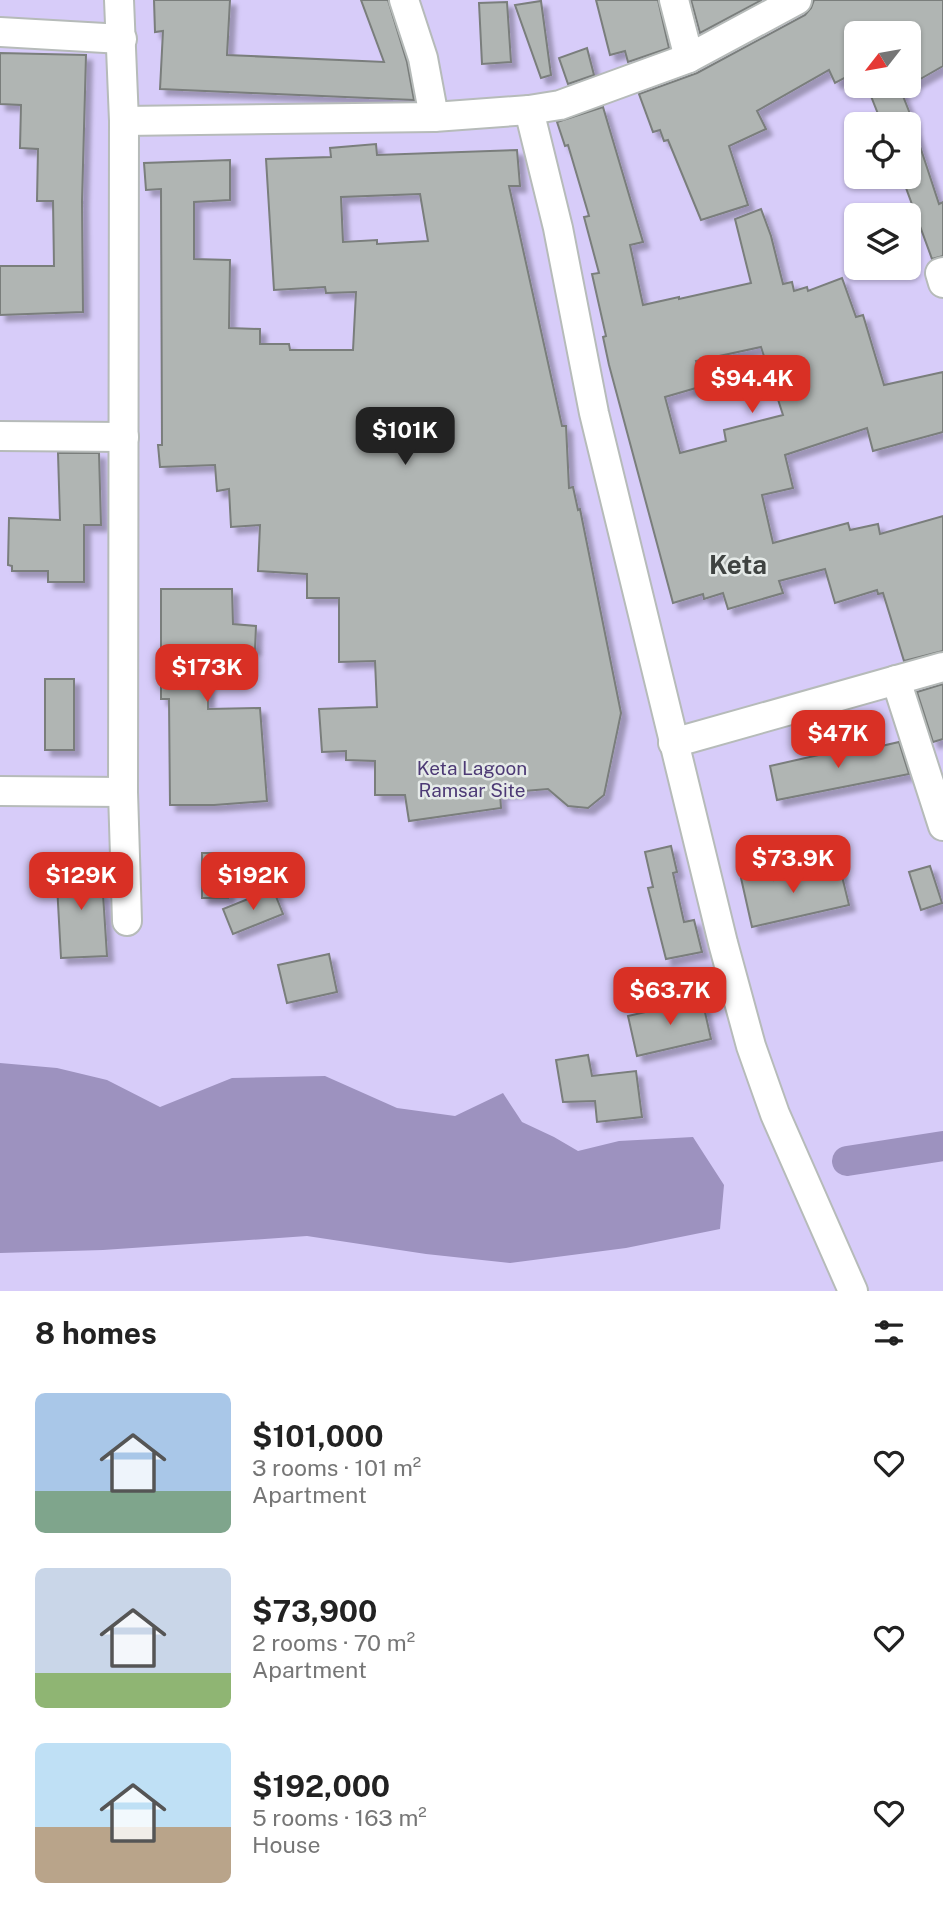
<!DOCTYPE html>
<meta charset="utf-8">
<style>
body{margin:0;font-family:"Public Sans",sans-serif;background:#f6f6f6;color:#222;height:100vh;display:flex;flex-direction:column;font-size:26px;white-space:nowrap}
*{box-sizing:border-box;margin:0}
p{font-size:23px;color:#767676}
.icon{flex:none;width:38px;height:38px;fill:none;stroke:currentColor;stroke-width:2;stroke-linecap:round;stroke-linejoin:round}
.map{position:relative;height:1291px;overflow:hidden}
.details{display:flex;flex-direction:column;background:#fff;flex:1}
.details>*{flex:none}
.needle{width:46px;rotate:239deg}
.tools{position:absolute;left:844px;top:21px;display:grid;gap:14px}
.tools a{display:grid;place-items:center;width:77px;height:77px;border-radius:10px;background:#fff;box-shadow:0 2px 5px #0004;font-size:35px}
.price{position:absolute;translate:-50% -60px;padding:0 16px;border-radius:14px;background:#d93025;color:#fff;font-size:23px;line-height:46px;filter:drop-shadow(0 2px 4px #0008)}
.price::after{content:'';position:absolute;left:50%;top:42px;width:21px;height:16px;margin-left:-10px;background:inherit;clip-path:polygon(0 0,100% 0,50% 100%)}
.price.active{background:#222;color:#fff}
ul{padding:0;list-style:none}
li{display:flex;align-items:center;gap:21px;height:175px;padding:0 35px}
li span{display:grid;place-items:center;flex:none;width:196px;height:140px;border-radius:10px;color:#555}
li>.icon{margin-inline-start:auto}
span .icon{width:84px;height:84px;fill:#fffc;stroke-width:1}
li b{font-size:30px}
h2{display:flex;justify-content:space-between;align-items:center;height:84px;padding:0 35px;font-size:30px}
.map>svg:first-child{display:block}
.green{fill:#d7ccf9;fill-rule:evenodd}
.water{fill:#9d92bf}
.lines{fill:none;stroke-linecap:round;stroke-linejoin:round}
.canal{stroke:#9d92bf;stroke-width:30}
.building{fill:#b0b5b3;stroke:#7a7e7c;stroke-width:2;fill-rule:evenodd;filter:url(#shadow)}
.minor-casing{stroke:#b6bbb9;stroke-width:32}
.minor{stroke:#fff;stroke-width:28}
.labels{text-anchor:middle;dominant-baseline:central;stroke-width:5;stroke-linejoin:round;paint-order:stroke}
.park-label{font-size:19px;fill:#4d3a75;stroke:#e5eae8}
.district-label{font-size:26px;font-weight:bold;fill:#3f4341;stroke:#e5eae8}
</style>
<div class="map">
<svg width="943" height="1291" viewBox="0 0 943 1291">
<defs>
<filter id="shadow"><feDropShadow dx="6" dy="6" stdDeviation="2" flood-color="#0004"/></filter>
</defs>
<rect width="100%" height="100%" fill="#e5eae8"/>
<path class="green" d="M0 0H943V1291H0ZM856 33H908V86H856ZM856 124H908V177H856ZM856 215H908V268H856Z"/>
<path class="water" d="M0 1063 57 1068 107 1080 160 1107 232 1078 325 1076 397 1108 455 1116 503 1093 522 1122 554 1137 578 1151 619 1141 693 1137 724 1185 720 1229 626 1248 510 1263 426 1254 307 1236 103 1250 0 1253Z"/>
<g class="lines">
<path class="canal" d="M847 1161 943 1146"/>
</g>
<g class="building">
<path d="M154 0H230L227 55 384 62 361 0H388L407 62 414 100 160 89 163 31 155 32Z"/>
<path d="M596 0H658L669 48 628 62 625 51 610 55Z"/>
<path d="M691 0H762L700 33Z"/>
<path d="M814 0H943V66L908 86V33H856V72L835 83 829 70 757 111 766 129 729 146 748 205 701 220 668 140 664 141 660 130 653 132 639 94 697 73 805 15 811 8Z"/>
<path d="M541 1 551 75 541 78 515 5Z"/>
<path d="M507 2 511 62 482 64 479 3Z"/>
<path d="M587 48 594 75 568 84 559 58Z"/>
<path d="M0 53 86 55 82 202 83 312 0 315V266H54L53 201H37L38 149 20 148 21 105 0 104Z"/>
<path d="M867 86H899L914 124H882Z"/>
<path d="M603 107 643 242 630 245 643 305 679 297V299L751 283 735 219 761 209 771 236 783 284 792 282 794 291 807 287 808 291 842 278 856 317 863 315 884 385 943 372V432L873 451 867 428 785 455 793 488 762 495 773 543 848 523 850 530 878 524 880 534 943 516V651L904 661 883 593 878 594 877 590 835 603 825 569 779 581 783 593 728 609 723 593 704 599 703 594 673 603 609 365 603 337 606 336 592 274 599 273 584 217 589 216 568 145 565 146 557 122ZM761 347 783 415 724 430 726 441 680 453 665 397 703 386 696 361Z"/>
<path d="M913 125 939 204 943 202V256L932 259 902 177H908V126Z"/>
<path d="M376 144 377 155 517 150 520 186H509L562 426H566L569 488 573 487 578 510 580 509 621 713 604 795 588 808 568 806 548 789 500 793 501 808 409 821 405 795H375V761L346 760V751L322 752 319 709 377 707 375 661 339 662V598H307V574L258 571 260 525 231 527 229 489 217 491 215 465 160 467 158 445H162L161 189 146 190 144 163 230 160V200L194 202V259L230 260 229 328 260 329V344H289L290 350H353L356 292 326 293 325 287 274 290 266 159 331 157 330 148ZM420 194 428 241 377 244V240L343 242 341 197Z"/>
<path d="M58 453H99L101 525H84V582H48V571H12V566L8 565 9 518 60 520Z"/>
<path d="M161 589H232L233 624 256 626 255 649 208 647V709L260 708 267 801 214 805H170L169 699H161Z"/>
<rect x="45" y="679" width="29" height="71"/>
<path d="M943 684V739L933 742 917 692Z"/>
<path d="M899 742 909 774 777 800 770 766 854 747 855 752Z"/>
<path d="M671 846 677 872 673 873 684 922 694 920 702 952 666 959 648 888 653 887 645 852Z"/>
<path d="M202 853H229L228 898H202Z"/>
<path d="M839 864 849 905 752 927 741 878 772 870 774 880Z"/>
<path d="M98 865 99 894H103L107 956 61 958 56 867Z"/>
<path d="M930 866 942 903 921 910 909 872Z"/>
<path d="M273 889 283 914 233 934 223 909Z"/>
<path d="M329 954 337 992 287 1003 278 965Z"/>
<path d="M702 999 711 1039 637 1056 628 1016Z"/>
<path d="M588 1055 592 1076 636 1071 642 1117 597 1122 595 1101 563 1102 556 1060Z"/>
</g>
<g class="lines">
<g class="minor-casing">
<g id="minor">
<path d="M119 0 124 121 123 792 127 921"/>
<path d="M404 0 423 58 434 117"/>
<path d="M674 0 689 58"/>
<path d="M0 32 122 39"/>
<path d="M529 110 558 228 594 413 723 943 751 1046 775 1114 853 1291"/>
<path d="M124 121 434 117 529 110 560 105 689 58 797 0"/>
<path d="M943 272 940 273 943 283"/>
<path d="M0 436 124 437"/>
<path d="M896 680 943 826"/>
<path d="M673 743 943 667"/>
<path d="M0 791 123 792"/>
</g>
</g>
<use href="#minor" class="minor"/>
</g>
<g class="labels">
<g class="park-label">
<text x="472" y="768">Keta Lagoon<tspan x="472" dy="22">Ramsar Site</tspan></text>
</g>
<g class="district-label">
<text x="738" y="564">Keta</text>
</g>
</g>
</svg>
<div class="tools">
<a><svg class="needle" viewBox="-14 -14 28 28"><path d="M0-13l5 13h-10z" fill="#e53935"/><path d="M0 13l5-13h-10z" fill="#767676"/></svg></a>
<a><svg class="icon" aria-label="locate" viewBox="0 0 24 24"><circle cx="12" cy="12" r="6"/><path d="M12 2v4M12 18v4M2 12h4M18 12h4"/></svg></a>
<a><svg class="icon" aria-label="layers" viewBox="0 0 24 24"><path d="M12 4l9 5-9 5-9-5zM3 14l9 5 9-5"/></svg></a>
</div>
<b class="price" style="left:752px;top:415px">$94.4K</b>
<b class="price active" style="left:405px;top:467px">$101K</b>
<b class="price" style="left:207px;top:704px">$173K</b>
<b class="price" style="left:838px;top:770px">$47K</b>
<b class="price" style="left:793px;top:895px">$73.9K</b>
<b class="price" style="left:81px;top:912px">$129K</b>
<b class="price" style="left:253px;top:912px">$192K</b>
<b class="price" style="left:670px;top:1027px">$63.7K</b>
</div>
<section class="details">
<h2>8 homes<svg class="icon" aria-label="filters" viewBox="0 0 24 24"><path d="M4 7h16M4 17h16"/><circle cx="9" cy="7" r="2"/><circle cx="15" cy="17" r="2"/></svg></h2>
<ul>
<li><span style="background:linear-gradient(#a9c7e8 70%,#7fa58c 0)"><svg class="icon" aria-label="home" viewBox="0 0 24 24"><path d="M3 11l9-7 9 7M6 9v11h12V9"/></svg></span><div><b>$101,000</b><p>3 rooms · 101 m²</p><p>Apartment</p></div><svg class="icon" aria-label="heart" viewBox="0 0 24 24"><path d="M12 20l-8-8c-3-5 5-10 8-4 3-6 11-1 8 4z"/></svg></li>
<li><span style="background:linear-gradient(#c9d6e8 75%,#8fb573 0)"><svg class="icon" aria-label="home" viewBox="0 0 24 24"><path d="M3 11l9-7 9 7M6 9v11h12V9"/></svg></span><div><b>$73,900</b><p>2 rooms · 70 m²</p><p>Apartment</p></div><svg class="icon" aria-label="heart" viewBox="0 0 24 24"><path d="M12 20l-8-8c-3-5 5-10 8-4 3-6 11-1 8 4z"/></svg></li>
<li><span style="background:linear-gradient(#bfe0f5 60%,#b9a48a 0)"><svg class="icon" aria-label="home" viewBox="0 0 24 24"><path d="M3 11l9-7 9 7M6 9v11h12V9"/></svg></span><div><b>$192,000</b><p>5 rooms · 163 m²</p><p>House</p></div><svg class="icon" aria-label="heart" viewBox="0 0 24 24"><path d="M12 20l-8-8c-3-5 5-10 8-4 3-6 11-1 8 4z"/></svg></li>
</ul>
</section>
